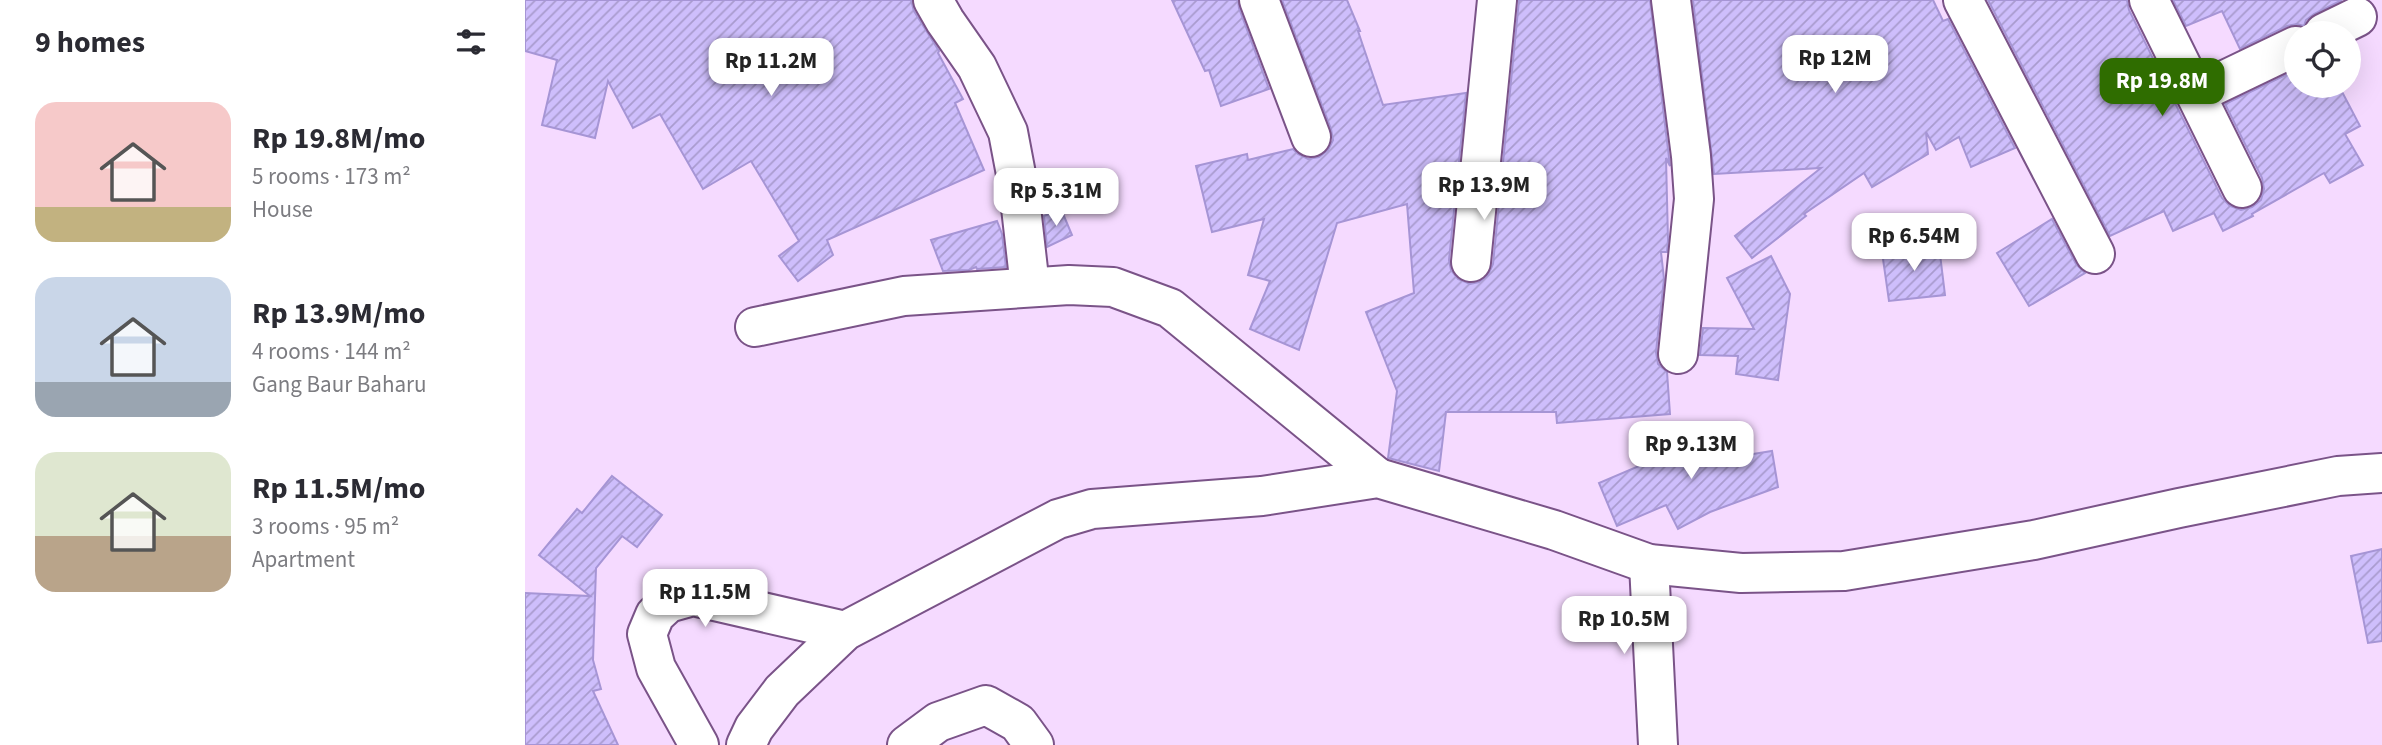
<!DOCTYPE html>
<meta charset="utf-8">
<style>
body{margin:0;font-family:"Source Sans 3",sans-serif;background:#f7f7f7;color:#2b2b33;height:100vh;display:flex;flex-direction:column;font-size:26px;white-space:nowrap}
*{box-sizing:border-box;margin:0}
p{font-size:23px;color:#7c7c81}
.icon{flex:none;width:38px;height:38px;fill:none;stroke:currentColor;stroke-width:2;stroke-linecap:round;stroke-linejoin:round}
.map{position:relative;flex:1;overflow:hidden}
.drawer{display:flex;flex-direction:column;background:#fff;width:525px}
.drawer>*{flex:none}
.fabs{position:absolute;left:1759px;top:21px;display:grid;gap:14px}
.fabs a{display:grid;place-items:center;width:77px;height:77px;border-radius:50%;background:#fff;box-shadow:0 7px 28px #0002;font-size:35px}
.price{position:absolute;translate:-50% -60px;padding:0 16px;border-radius:14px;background:#fff;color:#222;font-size:23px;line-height:46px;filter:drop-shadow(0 2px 4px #0008)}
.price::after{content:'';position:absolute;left:50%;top:42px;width:21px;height:16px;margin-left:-10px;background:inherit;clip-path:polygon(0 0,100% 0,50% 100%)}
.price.current{background:#2f6d00;color:#fff}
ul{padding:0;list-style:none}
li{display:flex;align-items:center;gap:21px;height:175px;padding:0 35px}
li span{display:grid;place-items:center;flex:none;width:196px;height:140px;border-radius:21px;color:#555}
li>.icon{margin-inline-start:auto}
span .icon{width:84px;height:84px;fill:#fffc;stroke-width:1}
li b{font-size:30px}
h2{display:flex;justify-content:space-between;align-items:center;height:84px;padding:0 35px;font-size:30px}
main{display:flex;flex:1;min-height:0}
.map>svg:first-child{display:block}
.building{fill:url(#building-hatch);stroke:#a695d5;stroke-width:2}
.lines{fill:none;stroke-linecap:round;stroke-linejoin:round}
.minor-casing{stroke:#7a5388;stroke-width:42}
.minor{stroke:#fff;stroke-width:38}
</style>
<main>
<section class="drawer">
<h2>9 homes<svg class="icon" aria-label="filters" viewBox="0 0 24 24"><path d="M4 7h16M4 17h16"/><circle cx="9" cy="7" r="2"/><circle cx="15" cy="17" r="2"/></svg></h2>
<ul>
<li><span style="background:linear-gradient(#f6c9c9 75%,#c2b280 0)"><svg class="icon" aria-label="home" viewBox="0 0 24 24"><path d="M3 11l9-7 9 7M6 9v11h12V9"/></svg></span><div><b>Rp 19.8M/mo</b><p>5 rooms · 173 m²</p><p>House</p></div></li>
<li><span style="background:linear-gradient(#c9d6e8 75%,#9aa5b1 0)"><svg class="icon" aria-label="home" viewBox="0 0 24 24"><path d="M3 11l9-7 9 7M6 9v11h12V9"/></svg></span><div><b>Rp 13.9M/mo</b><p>4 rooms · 144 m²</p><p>Gang Baur Baharu</p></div></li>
<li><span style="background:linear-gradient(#dfe7d0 60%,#b9a48a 0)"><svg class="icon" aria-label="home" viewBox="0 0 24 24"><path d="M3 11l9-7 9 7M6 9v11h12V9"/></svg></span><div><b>Rp 11.5M/mo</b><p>3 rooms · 95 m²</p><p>Apartment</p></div></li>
</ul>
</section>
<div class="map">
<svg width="1857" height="745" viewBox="0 0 1857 745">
<defs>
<pattern id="building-hatch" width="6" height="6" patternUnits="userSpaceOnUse" patternTransform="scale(1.75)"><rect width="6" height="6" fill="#cebefc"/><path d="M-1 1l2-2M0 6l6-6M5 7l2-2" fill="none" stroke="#a99bce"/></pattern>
</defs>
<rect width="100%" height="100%" fill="#f5daff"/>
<g class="building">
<path d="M0 0H386L389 11 414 51 413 53 438 99 430 103 459 170 302 240 308 255 273 281 254 256 274 241 226 161 178 189 135 114 108 128 83 81 70 138 17 125 32 60 0 51Z"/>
<path d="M647 0H713L714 8 744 89 696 106 684 70 680 71Z"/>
<path d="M757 0H822L835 31H833L858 105 941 93 924 260 926 270 933 279 945 284 954 282 963 275 968 264 994 0H1125L1145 166 1141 158 1143 240 1142 252H1136L1139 279 1131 352 1133 364 1142 372 1145 414 1032 423 1031 412H921L914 471 863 458 872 391 841 312 889 293 882 204 812 223 774 350 725 329 745 281 723 275 739 219 687 232 671 166 722 154 723 160 768 149 773 154 783 159 794 157 803 150 808 140 806 129Z"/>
<path d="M1168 0H1408L1418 21 1423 19 1490 148 1446 167 1434 137 1411 150 1401 132 1403 154 1347 187 1339 173 1279 214 1281 216 1227 258 1210 236 1296 168 1189 174Z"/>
<path d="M1463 0H1602L1604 10 1697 198 1705 206 1716 210 1727 207 1736 200 1739 189 1737 178 1700 104 1771 70V86H1814L1835 126 1820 134 1838 165 1805 183 1799 173 1727 214 1728 216 1698 231 1689 213 1648 231 1639 211 1585 236Z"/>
<path d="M1648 0H1817L1789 14 1781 20 1779 26 1772 24 1762 26 1715 49 1697 11 1661 26Z"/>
<path d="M536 209 547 235 522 247 519 216Z"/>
<path d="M1527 219 1551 264 1560 273 1504 306 1472 253Z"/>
<path d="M472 221 477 234 481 267 452 269 451 267 444 270 418 271 406 240Z"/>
<path d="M1414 246 1420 295 1364 301 1357 252Z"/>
<path d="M1246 256 1265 294 1253 380 1211 374 1213 356 1175 355 1178 328 1229 329 1202 278Z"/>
<path d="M1203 428 1216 456 1247 451 1253 487 1185 512 1153 529 1141 505 1092 526 1074 483Z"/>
<path d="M87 476 137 515 112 547 97 536 71 568 68 660 76 689 68 691 93 745H0V593L65 596 14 555 52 509 57 513Z"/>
<path d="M1857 549V641L1843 643 1826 556Z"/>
</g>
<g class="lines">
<g class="minor-casing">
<g id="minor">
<path d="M408 0 420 21 452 67 483 132 494 190 505 287"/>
<path d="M734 0 786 137"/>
<path d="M1146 0 1166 156 1169 199 1153 354"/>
<path d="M1438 0 1570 254"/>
<path d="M1624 0 1717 188"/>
<path d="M1799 33 1832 17"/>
<path d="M1671 94 1771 46"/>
<path d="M946 262 972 0"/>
<path d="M230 327 379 296 544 285 588 287 645 308 853 478"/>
<path d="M1124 564 1133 745"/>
<path d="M174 745 131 668 122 634 130 615 143 603 168 596 320 631"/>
<path d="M221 745 229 728 257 691 320 631 533 519 567 509 737 496 853 478 1029 530 1124 564 1216 573 1319 571 1509 540 1654 508 1813 476 1857 473"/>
<path d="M382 745 413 722 461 705 493 723 509 745"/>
</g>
</g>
<use href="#minor" class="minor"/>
</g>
</svg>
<div class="fabs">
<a><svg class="icon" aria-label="locate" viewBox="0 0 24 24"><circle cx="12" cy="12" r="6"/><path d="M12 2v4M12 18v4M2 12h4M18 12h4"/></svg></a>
</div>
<b class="price" style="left:1310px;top:95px">Rp 12M</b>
<b class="price" style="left:246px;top:98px">Rp 11.2M</b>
<b class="price current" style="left:1637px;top:118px">Rp 19.8M</b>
<b class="price" style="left:959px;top:222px">Rp 13.9M</b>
<b class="price" style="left:531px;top:228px">Rp 5.31M</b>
<b class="price" style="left:1389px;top:273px">Rp 6.54M</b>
<b class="price" style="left:1166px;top:481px">Rp 9.13M</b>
<b class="price" style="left:180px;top:629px">Rp 11.5M</b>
<b class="price" style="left:1099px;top:656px">Rp 10.5M</b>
</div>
</main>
